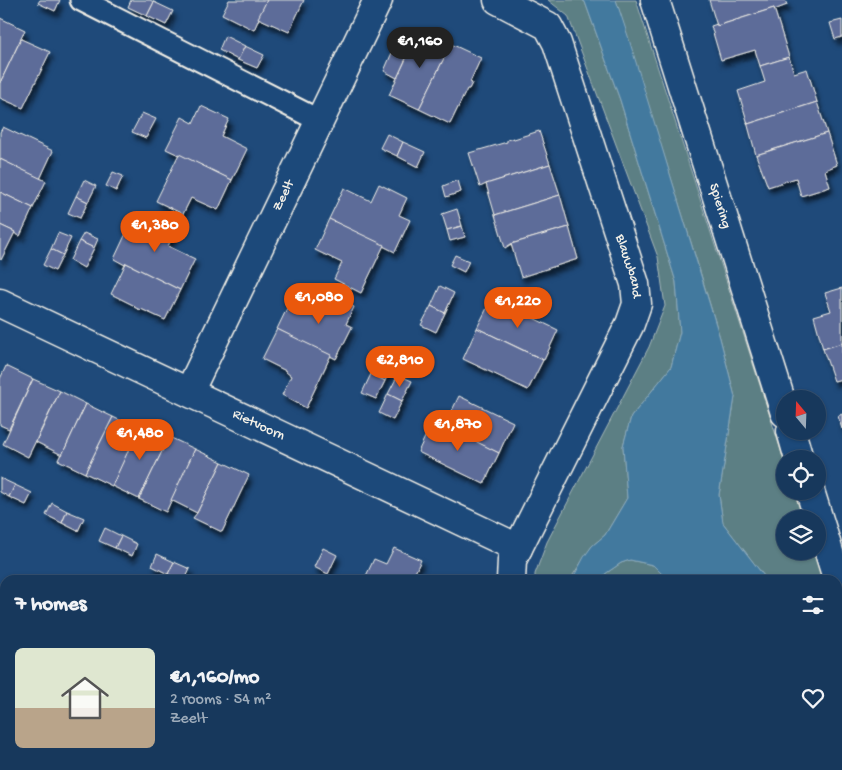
<!DOCTYPE html>
<meta charset="utf-8">
<style>
body{margin:0;font-family:"Gochi Hand",sans-serif;background:#244365;color:#f1f3f6;height:100vh;display:flex;flex-direction:column;font-size:19px;white-space:nowrap}
*{box-sizing:border-box;margin:0}
p{font-size:16px;color:#9eacbb}
.icon{flex:none;width:28px;height:28px;fill:none;stroke:currentColor;stroke-width:2;stroke-linecap:round;stroke-linejoin:round}
.map{position:relative;flex:1;overflow:hidden}
.drawer{position:absolute;left:0px;top:575px;width:842px;height:195px;display:flex;flex-direction:column;background:#17385c;border-radius:15px 15px 0 0;box-shadow:0 1px 4px #0004,0 0 0 1px #365272}
.drawer>*{flex:none}
.needle{width:32px;rotate:341deg}
.controls{position:absolute;left:776px;top:390px;display:grid;gap:10px}
.controls a{display:grid;place-items:center;width:50px;height:50px;border-radius:50%;background:#17385c;box-shadow:0 1px 4px #0004,0 0 0 1px #365272;font-size:25px}
.price{position:absolute;translate:-50% -42px;padding:0 11px;border-radius:18px;background:#ea580c;color:#fff;font-size:16px;line-height:32px;filter:drop-shadow(0 1px 2px #0008)}
.price::after{content:'';position:absolute;left:50%;top:30px;width:15px;height:11px;margin-left:-8px;background:inherit;clip-path:polygon(0 0,100% 0,50% 100%)}
.price.selected{background:#222;color:#fff}
ul{padding:0;list-style:none}
li{display:flex;align-items:center;gap:15px;height:125px;padding:0 15px}
li+li{border-top:1px solid #365272}
li span{display:grid;place-items:center;flex:none;width:140px;height:100px;border-radius:8px;color:#555}
li>.icon{margin-inline-start:auto}
span .icon{width:60px;height:60px;fill:#fffc;stroke-width:1}
li b{font-size:21px}
h2{display:flex;justify-content:space-between;align-items:center;height:60px;padding:0 15px;font-size:21px}
.map>svg:first-child{display:block}
.green{fill:#5b7f84;stroke:#a8b8b6}
.water{fill:#42799e;stroke:#89a9bc}
.building{fill:#5d6c99;stroke:#f4f1e8;filter:url(#shadow)}
.lines{fill:none;stroke-linecap:round;stroke-linejoin:round}
.service-casing{stroke:#f4f1e8;stroke-width:25}
.minor-casing{stroke:#f4f1e8;stroke-width:31}
.service{stroke:#1f4a7a;stroke-width:21}
.minor{stroke:#1f4a7a;stroke-width:28}
.labels{text-anchor:middle;dominant-baseline:central;stroke-width:4;stroke-linejoin:round;paint-order:stroke}
.street-label{font-size:14px;fill:#f4f1e8;stroke:#1f4a7a}
</style>
<div class="map">
<svg width="842" height="770" viewBox="0 0 842 770">
<defs>
<filter id="shadow"><feDropShadow dx="3" dy="5.5" stdDeviation="2.5" flood-color="#0009"/></filter>
</defs>
<rect width="100%" height="100%" fill="#1f4a7a"/>
<filter id="ink" filterUnits="userSpaceOnUse"><feTurbulence type="fractalNoise" baseFrequency=".02" numOctaves="2"/><feDisplacementMap in="SourceGraphic" scale="10" xChannelSelector="R" yChannelSelector="G"/><feConvolveMatrix kernelMatrix="1 2 1 2 8 2 1 2 1" color-interpolation-filters="sRGB"/></filter>
<g filter="url(#ink)">
<g class="green">
<path d="M548 0H582L585 2 620 100 676 282 680 332 671 367 631 417 623 446 627 498 605 535 592 546 573 575 572 580H535V574L547 542 649 347 665 306 658 257 568 16Z"/>
<path d="M616 0H636L785 463V491H794L803 519H785V551H814L823 580H767L723 523 719 495 735 397 720 338 702 278Z"/>
<path d="M630 560 653 565 668 580H604L605 574 621 563Z"/>
<path d="M838 626 842 640V737L838 724Z"/>
<path d="M708 765H761L769 770H718Z"/>
</g>
<g class="water">
<path d="M582 0H616L628 36 720 338 735 397 719 495 723 523 767 580H668L653 565 630 560 621 563 605 574 604 580H572L584 557 592 546 605 535 627 498 623 446 631 417 671 367 680 332 676 282 620 100 585 2Z"/>
<path d="M838 724 842 737V770H769L761 765H838Z"/>
</g>
<g class="building">
<path d="M40 0H60L55 11 38 3Z"/>
<path d="M131 0H150L154 2 147 16 128 7Z"/>
<path d="M229 0H267L254 30 222 14Z"/>
<path d="M267 0H304L289 32 258 18Z"/>
<path d="M709 0H785L787 5 774 10V8L717 26Z"/>
<path d="M154 2 173 11 166 25 147 16Z"/>
<path d="M774 8 789 57 760 66 755 50 721 60 711 26 717 24V26Z"/>
<path d="M0 18 25 30 0 83Z"/>
<path d="M842 20V37L835 39 830 23Z"/>
<path d="M420 29 451 44 419 109 389 95Z"/>
<path d="M225 36 245 46 238 60 219 50Z"/>
<path d="M21 39 50 52 23 108 0 98V83Z"/>
<path d="M449 43 481 58 470 82 472 83 469 89H467L450 124 419 109 451 44Z"/>
<path d="M245 46 264 55 257 68 238 60Z"/>
<path d="M394 48 408 54 397 78 384 71Z"/>
<path d="M789 57 794 73 807 69 817 102 748 124 738 91 765 82 760 66Z"/>
<path d="M817 102 827 133 756 155 747 122 748 124Z"/>
<path d="M201 106 229 119 221 136 247 149 232 180 166 149 182 117 193 123Z"/>
<path d="M142 113 156 119 146 138 132 132Z"/>
<path d="M3 127 53 151 40 179 0 159V132Z"/>
<path d="M539 131 550 164 486 184 480 187 469 153 507 142V140L513 138 514 139Z"/>
<path d="M827 133 837 165 825 170 830 187 801 196 796 178 768 187 756 155Z"/>
<path d="M387 134 403 142 397 156 380 148Z"/>
<path d="M403 142 425 152 418 167 397 156Z"/>
<path d="M179 154 232 180 218 210 191 198 183 214 156 201Z"/>
<path d="M0 159 46 181 33 208 0 192Z"/>
<path d="M550 164 560 195 495 215 486 184Z"/>
<path d="M113 172 123 176 116 191 106 186Z"/>
<path d="M84 180 96 186 88 202 76 196Z"/>
<path d="M458 180 461 192 446 197 443 186Z"/>
<path d="M379 184 407 198 399 215 410 220 395 252 329 219 344 188 371 201Z"/>
<path d="M0 192 33 208 20 236 14 233 15 232 0 225Z"/>
<path d="M560 195 569 227 511 244 505 248 495 215Z"/>
<path d="M76 196 88 202 80 218 68 213Z"/>
<path d="M457 209 462 226 447 230 442 214Z"/>
<path d="M149 216 176 229 168 246 195 259 180 290 126 263 125 265 114 259 129 227 141 233Z"/>
<path d="M329 219 384 245 361 293 334 279 342 263 315 250Z"/>
<path d="M0 225 15 232 1 260 0 259Z"/>
<path d="M462 226 465 237 450 241 447 230Z"/>
<path d="M569 227 578 259 521 277 511 244Z"/>
<path d="M58 233 71 238 63 255 51 249Z"/>
<path d="M84 233 98 239 94 248 79 241Z"/>
<path d="M79 241 94 248 84 268 70 260Z"/>
<path d="M51 249 63 255 55 271 43 265Z"/>
<path d="M455 255 469 261 464 272 450 265Z"/>
<path d="M126 263 180 290 165 320 141 309 140 310 134 307 135 306 111 294Z"/>
<path d="M440 286 454 293 445 313 431 306Z"/>
<path d="M842 288V343L823 349 814 316 831 311 825 293Z"/>
<path d="M327 294 354 307 346 324 352 327 336 359 277 329 292 298 319 311Z"/>
<path d="M492 298 558 330 544 360 477 328Z"/>
<path d="M431 306 445 313 436 332 421 325Z"/>
<path d="M477 328 543 360 528 390 463 359Z"/>
<path d="M277 329 331 355 306 408 282 395 291 376 286 372V371L262 359Z"/>
<path d="M842 343V379L834 381 823 349Z"/>
<path d="M380 355 394 361 385 381 371 374Z"/>
<path d="M6 366 33 379 9 429 0 425V379Z"/>
<path d="M371 374 385 381 376 399 362 393Z"/>
<path d="M398 375 412 381 402 401 388 394Z"/>
<path d="M33 379 60 391 28 457 3 444Z"/>
<path d="M60 391 86 404 62 455 36 442Z"/>
<path d="M388 394 402 401 393 420 379 413Z"/>
<path d="M459 396 513 422 499 453 444 427Z"/>
<path d="M86 404 113 417 85 473 58 460 61 454 62 455Z"/>
<path d="M842 414V429L838 416Z"/>
<path d="M113 417 139 430 112 486 85 473Z"/>
<path d="M433 420 499 453 484 484 418 452Z"/>
<path d="M141 423 169 437 139 499 112 486Z"/>
<path d="M169 437 195 449 166 512 139 499Z"/>
<path d="M195 449 222 462 197 513 171 500Z"/>
<path d="M222 462 249 475 222 532 193 518 197 513Z"/>
<path d="M0 478 15 485 9 497 0 492Z"/>
<path d="M15 485 32 493 26 505 9 497Z"/>
<path d="M52 503 67 511 62 523 46 515Z"/>
<path d="M67 511 84 518 78 531 62 523Z"/>
<path d="M105 528 121 536 115 548 99 541Z"/>
<path d="M121 536 137 544 132 556 115 548Z"/>
<path d="M323 548 337 555 328 574 314 567Z"/>
<path d="M394 548 421 560 413 577 419 580H364L374 559 386 564Z"/>
<path d="M157 554 174 562 168 574 152 566Z"/>
<path d="M174 562 190 569 185 580H181L168 574Z"/>
<path d="M0 621 5 624V639L0 636Z"/>
<path d="M0 685 5 688V749L2 759 0 758Z"/>
<path d="M7 765H44L42 770H14L7 766Z"/>
<path d="M44 765H81L78 770H42Z"/>
<path d="M81 765H117L114 770H78Z"/>
<path d="M117 765H154L152 770H114Z"/>
<path d="M365 765H425L428 766 426 770H368L363 768Z"/>
</g>
<g class="lines">
<g class="service-casing">
<path id="service" d="M81 0 320 121"/>
</g>
<g class="minor-casing">
<g id="minor">
<path id="s1" d="M498 0 548 26 557 43 635 284 637 304 630 324 512 560 511 580"/>
<path id="s2" d="M655 0 785 413"/>
<path id="s3" d="M0 303 518 548"/>
<path id="s4" d="M189 392 378 0"/>
<path d="M791 431 799 459"/>
<path d="M810 491 842 594"/>
<path d="M666 765 676 770"/>
<path d="M514 770 516 765"/>
</g>
</g>
<use href="#service" class="service"/>
<use href="#minor" class="minor"/>
</g>
</g>
<g class="labels">
<g class="street-label">
<text stroke="none"><textPath href="#s4" startOffset="218">Zeelt</textPath></text>
<text stroke="none"><textPath href="#s2" startOffset="216">Spiering</textPath></text>
<text stroke="none"><textPath href="#s1" startOffset="310">Blauwband</textPath></text>
<text stroke="none"><textPath href="#s3" startOffset="286">Rietvoorn</textPath></text>
</g>
</g>
</svg>
<div class="controls">
<a><svg class="needle" viewBox="-14 -14 28 28"><path d="M0-13l5 13h-10z" fill="#e53935"/><path d="M0 13l5-13h-10z" fill="#9eacbb"/></svg></a>
<a><svg class="icon" aria-label="locate" viewBox="0 0 24 24"><circle cx="12" cy="12" r="6"/><path d="M12 2v4M12 18v4M2 12h4M18 12h4"/></svg></a>
<a><svg class="icon" aria-label="layers" viewBox="0 0 24 24"><path d="M12 4l9 5-9 5-9-5zM3 14l9 5 9-5"/></svg></a>
</div>
<b class="price selected" style="left:420px;top:69px">€1,160</b>
<b class="price" style="left:155px;top:253px">€1,380</b>
<b class="price" style="left:319px;top:325px">€1,080</b>
<b class="price" style="left:518px;top:329px">€1,220</b>
<b class="price" style="left:400px;top:388px">€2,810</b>
<b class="price" style="left:458px;top:452px">€1,870</b>
<b class="price" style="left:140px;top:461px">€1,480</b>
<section class="drawer">
<h2>7 homes<svg class="icon" aria-label="filters" viewBox="0 0 24 24"><path d="M4 7h16M4 17h16"/><circle cx="9" cy="7" r="2"/><circle cx="15" cy="17" r="2"/></svg></h2>
<ul>
<li><span style="background:linear-gradient(#dfe7d0 60%,#b9a48a 0)"><svg class="icon" aria-label="home" viewBox="0 0 24 24"><path d="M3 11l9-7 9 7M6 9v11h12V9"/></svg></span><div><b>€1,160/mo</b><p>2 rooms · 54 m²</p><p>Zeelt</p></div><svg class="icon" aria-label="heart" viewBox="0 0 24 24"><path d="M12 20l-8-8c-3-5 5-10 8-4 3-6 11-1 8 4z"/></svg></li>
</ul>
</section>
</div>
